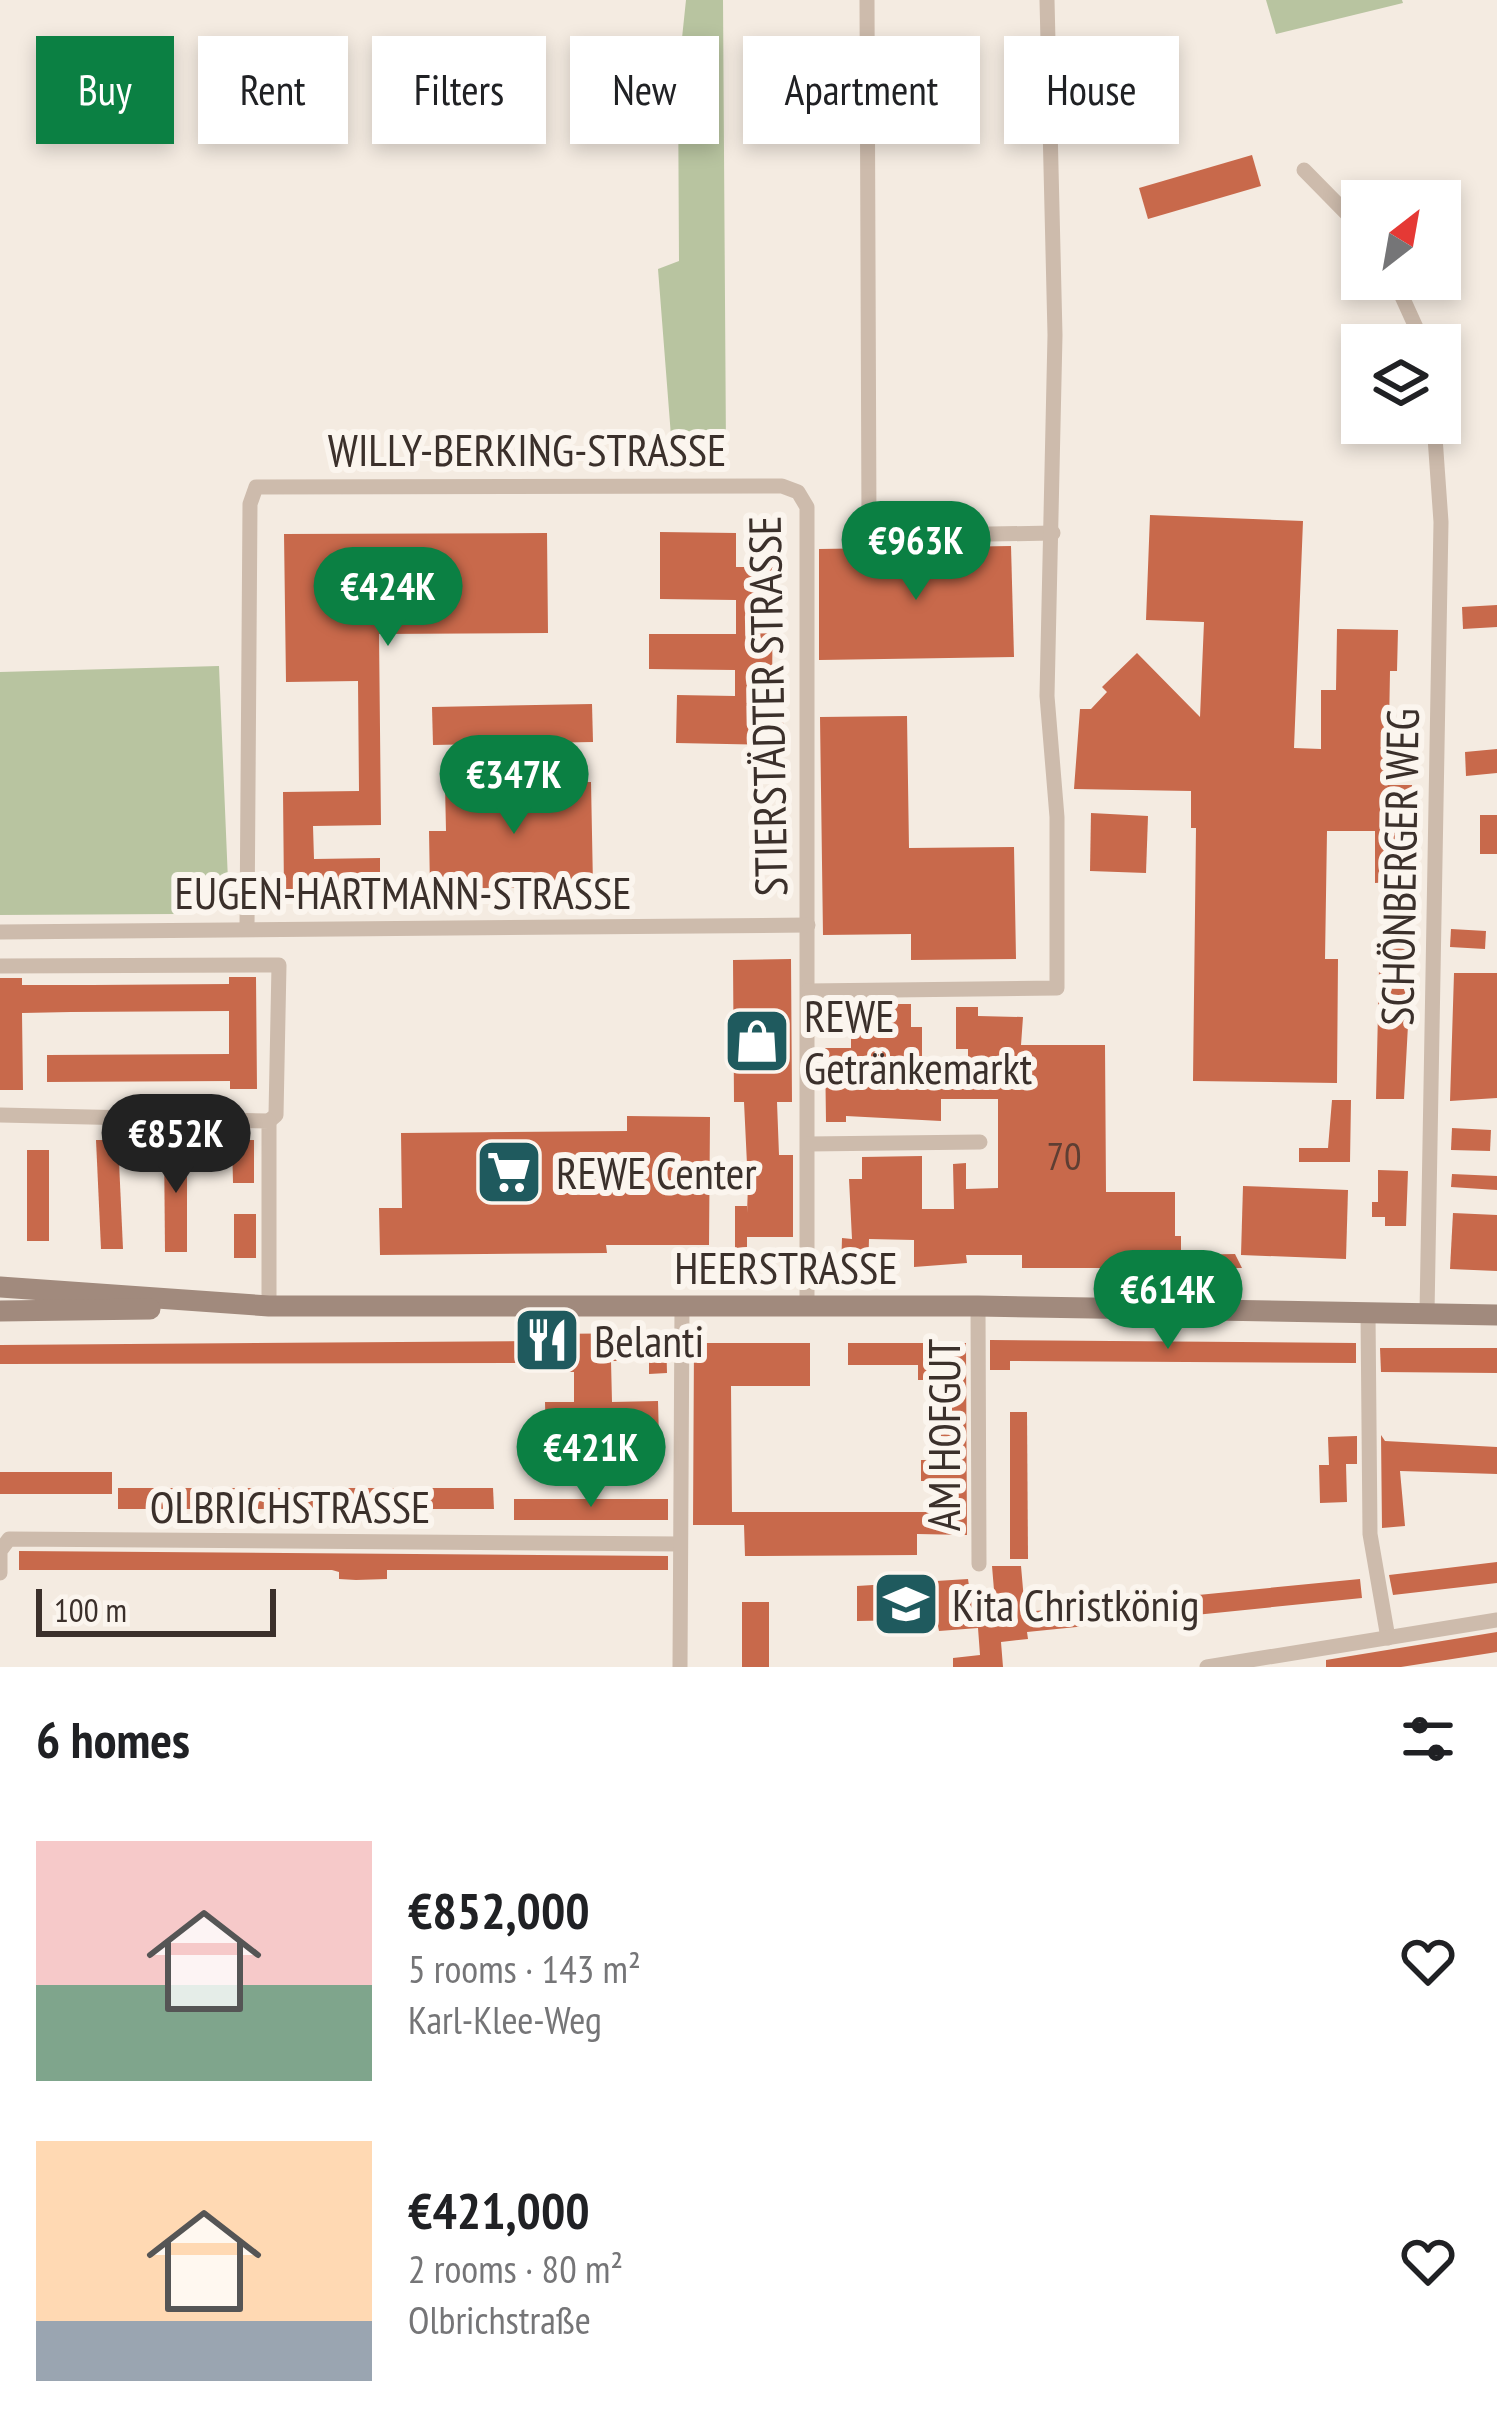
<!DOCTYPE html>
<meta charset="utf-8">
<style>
body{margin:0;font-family:"PT Sans Narrow",sans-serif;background:#f6f6f6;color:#202124;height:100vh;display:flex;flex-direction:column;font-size:45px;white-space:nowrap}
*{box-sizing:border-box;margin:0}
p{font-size:39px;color:#757577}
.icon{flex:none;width:66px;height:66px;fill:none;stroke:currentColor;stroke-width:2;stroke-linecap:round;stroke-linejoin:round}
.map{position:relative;height:1667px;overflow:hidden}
.sheet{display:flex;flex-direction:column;background:#fff;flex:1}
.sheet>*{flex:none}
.guide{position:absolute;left:36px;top:36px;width:1425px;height:108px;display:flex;gap:24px}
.needle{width:78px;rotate:31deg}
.controls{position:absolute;left:1341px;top:180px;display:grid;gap:24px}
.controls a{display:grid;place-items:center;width:120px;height:120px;border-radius:0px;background:#fff;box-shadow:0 6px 18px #0003;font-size:60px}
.scale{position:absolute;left:36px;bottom:30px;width:240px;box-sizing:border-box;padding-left:12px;border:6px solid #3b302b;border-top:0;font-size:33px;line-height:42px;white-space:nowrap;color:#3b302b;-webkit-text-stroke:9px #fbf5ee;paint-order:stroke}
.price{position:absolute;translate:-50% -102px;padding:0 27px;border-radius:42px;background:#0b8043;color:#fff;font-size:39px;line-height:78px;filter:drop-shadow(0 3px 6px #0008)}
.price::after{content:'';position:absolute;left:50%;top:72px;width:36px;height:27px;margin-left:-18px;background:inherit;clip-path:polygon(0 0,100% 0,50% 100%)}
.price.on{background:#222;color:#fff}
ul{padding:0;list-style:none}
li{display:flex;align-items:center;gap:36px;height:300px;padding:0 36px}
li span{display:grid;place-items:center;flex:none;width:336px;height:240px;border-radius:0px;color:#555}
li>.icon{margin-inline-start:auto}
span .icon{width:144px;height:144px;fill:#fffc;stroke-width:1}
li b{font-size:51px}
h2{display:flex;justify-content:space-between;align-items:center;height:144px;padding:0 36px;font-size:51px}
.chip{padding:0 42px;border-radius:0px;background:#fff;box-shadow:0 6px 18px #0003;font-size:42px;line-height:108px}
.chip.on{background:#0b8043;color:#fff}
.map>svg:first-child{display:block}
.green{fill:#b8c4a0}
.building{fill:#c8694b}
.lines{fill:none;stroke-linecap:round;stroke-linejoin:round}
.street{stroke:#cdbbac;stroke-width:15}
.secondary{stroke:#a18a7d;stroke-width:21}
.labels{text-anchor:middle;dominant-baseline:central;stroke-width:12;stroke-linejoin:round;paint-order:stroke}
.number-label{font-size:39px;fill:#5e3e33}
.street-label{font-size:45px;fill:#3b302b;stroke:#fbf5ee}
.poi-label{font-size:45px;fill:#3b302b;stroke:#fbf5ee;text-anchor:start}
</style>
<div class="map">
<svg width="1497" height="1667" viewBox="0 0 1497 1667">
<rect width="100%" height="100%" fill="#f4ebe1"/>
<g class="green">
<path d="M686 0H723L726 451 672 449 658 269 679 261 678 76Z"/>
<path d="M1266 0H1402L1403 3 1276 34Z"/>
<path d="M219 666 228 881H199L174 914 0 915V672Z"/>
</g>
<g class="building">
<path d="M1252 155 1261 186 1148 219 1139 188Z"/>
<path d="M1150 515 1303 521 1294 748 1321 749V690H1336L1337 629 1398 630 1397 671H1390L1388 785H1412V951L1404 1099H1376L1379 969H1390L1391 882 1375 883V831H1327L1325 959H1338L1337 1083 1193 1081 1196 828H1191V791L1074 789 1080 709H1091L1107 692 1102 687 1137 653 1200 717 1204 622 1146 620Z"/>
<path d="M660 532 736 533V567H773L772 697H784L783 745 676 743 677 695 735 696V670L649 669V634H736V600L660 599Z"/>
<path d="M547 533 548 633 379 634 381 825 313 826 314 859 380 858V893H284L283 792 359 791 358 681 286 682 284 534Z"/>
<path d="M1011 546 1014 657 819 660V549Z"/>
<path d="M1497 605V627L1463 629 1462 607Z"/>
<path d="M592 704 593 742 433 745 432 707Z"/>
<path d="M907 716 909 848 1014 847 1016 959 911 960V934L823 935 820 717Z"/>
<path d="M1497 749V773L1466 776 1465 752Z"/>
<path d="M591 782 593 886 430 889 429 831H446L445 784Z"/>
<path d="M1091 813 1148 816 1146 873 1090 871Z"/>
<rect x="1480" y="815" width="17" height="39"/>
<path d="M1451 929 1486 931 1485 949 1450 947Z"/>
<path d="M791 959 792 1102H777L779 1155H793V1237H747V1250H735V1206H747V1213L748 1185 744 1102H734L733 960Z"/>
<path d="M1454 973H1497V1098L1450 1101Z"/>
<path d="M229 977H256L257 1089H230V1081L47 1082V1055L229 1054V1011L71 1012 22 1013 23 1090H0V978H22V985H92L229 984Z"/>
<path d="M874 1004H911V1027H922V1072L941 1071V1080H968V1049H956V1007H978V1016L1023 1017 1021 1045H1105L1106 1192H1175V1236H1181V1255L1235 1254 1242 1268H1022V1255H966L967 1263 914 1267V1240L869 1239 868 1273 841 1272 842 1238 852 1239 849 1179H862V1157L922 1156V1209H954L953 1164 966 1163V1189L998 1188V1099H941V1121L846 1116V1122H826L825 1048H851V1017H874Z"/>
<path d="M1332 1100H1351L1350 1162H1299V1148H1328Z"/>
<path d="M627 1116 710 1117 709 1245H606L607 1253 380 1255 379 1208H402L401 1133 627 1131Z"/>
<path d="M1452 1128 1491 1130 1490 1151 1451 1150Z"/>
<path d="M96 1140H118L123 1249H101Z"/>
<path d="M164 1140H187V1252H165Z"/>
<path d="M232 1140H254V1183H233Z"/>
<rect x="27" y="1150" width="22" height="91"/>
<path d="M1378 1170 1408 1171 1406 1226H1385V1217H1372V1202H1378Z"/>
<path d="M1452 1174 1497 1176V1190L1451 1187Z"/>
<path d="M1243 1186 1348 1190 1346 1259 1241 1255Z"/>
<path d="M1453 1213 1497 1215V1271L1450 1269Z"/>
<rect x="234" y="1214" width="22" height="44"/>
<path d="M666 1333 667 1373 649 1374V1361H611L612 1402 658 1401 659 1441 546 1442 545 1402H574V1372H537V1363L0 1364V1345L537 1341V1334Z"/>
<path d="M990 1340 1356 1343V1363L1010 1361V1370H990Z"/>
<path d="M694 1343H810V1386H731L732 1512H940V1481H921V1460H941V1380H918V1365H848V1343H966L967 1535 917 1534V1555L745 1556 744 1525H693Z"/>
<path d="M1380 1348H1497V1373L1381 1372Z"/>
<path d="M1010 1412H1027L1028 1559H1010Z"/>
<path d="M1381 1435 1385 1441 1497 1447V1474L1400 1471 1405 1526 1382 1528Z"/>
<path d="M1357 1436V1464H1346L1347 1502 1320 1503 1319 1465H1329L1328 1437Z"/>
<rect x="0" y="1472" width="112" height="22"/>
<path d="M118 1488H493L494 1509H118Z"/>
<rect x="514" y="1499" width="154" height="21"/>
<path d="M19 1551 668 1556V1570H387V1579L356 1580 339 1579V1572L332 1570H19Z"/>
<path d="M1497 1562V1583L1393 1595 1389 1575Z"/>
<path d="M992 1566H1021L1025 1612 1360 1579 1362 1598 1027 1632 1028 1639 1001 1642 1003 1667H953V1658L980 1655 978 1628 939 1631 934 1606 909 1608V1620L857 1621V1586L968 1579 970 1593 994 1590Z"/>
<rect x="742" y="1602" width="27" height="65"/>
<path d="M1497 1632V1652L1401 1667H1326V1660Z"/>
</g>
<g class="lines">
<g class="street">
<path d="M867 0 869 526 879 536 1053 533"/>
<path d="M1304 170 1362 229"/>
<path d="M1394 279 1424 345"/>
<path d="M247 929 250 504 256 487 782 486 798 492 807 507V1305"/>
<path d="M0 932 808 925"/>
<path d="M0 966 279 965 276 1115 269 1121"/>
<path d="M808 991 1057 988V817L1047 696 1055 335 1047 0"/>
<path d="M0 1115 269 1121V1306"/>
<path d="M808 1144 980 1142"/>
<path d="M978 1306 979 1564"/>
<path d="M1368 1313 1370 1534 1388 1638"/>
<path d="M1427 1313 1441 522 1434 423"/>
<path d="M0 1573V1551L9 1539 680 1544"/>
<path d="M680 1667 682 1306"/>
<path d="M1207 1667 1497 1620"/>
</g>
<g class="secondary">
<path d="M0 1287 269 1306H978L1497 1315"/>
<path d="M0 1311 150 1309"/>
</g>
</g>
<defs>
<g id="shop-square" transform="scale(3.45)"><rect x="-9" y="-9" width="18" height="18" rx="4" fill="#1f5a5e" stroke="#fbf5ee"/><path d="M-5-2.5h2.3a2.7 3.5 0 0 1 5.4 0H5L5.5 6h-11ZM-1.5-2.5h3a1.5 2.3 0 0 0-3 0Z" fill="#fff"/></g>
<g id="supermarket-square" transform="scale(3.45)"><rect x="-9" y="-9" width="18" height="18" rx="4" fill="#1f5a5e" stroke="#fbf5ee"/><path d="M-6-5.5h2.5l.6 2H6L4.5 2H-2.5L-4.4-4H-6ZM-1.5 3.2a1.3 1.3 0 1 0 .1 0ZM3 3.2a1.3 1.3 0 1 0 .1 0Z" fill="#fff"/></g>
<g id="restaurant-square" transform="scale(3.45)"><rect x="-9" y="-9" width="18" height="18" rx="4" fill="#1f5a5e" stroke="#fbf5ee"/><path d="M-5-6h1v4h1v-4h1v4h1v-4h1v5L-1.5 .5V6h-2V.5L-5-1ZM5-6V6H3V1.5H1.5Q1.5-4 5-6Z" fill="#fff"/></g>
<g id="school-square" transform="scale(3.45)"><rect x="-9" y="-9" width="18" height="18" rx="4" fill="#1f5a5e" stroke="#fbf5ee"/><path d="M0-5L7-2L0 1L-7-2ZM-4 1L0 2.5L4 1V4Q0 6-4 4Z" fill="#fff"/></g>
</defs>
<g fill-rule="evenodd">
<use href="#shop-square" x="757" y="1041"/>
<use href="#supermarket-square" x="509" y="1172"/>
<use href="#restaurant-square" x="547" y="1340"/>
<use href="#school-square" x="906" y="1604"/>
</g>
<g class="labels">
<g class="number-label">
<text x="1064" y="1155">70</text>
</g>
<g class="street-label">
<text x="527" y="449">WILLY-BERKING-STRASSE</text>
<text transform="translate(767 706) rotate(-91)">STIERSTÄDTER STRASSE</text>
<text transform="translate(1399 867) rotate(-89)">SCHÖNBERGER WEG</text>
<text x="403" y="892">EUGEN-HARTMANN-STRASSE</text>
<text x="786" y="1267">HEERSTRASSE</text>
<text transform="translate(943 1435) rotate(-90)">AM HOFGUT</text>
<text x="290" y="1506">OLBRICHSTRASSE</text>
</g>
<g class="poi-label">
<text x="804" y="1015">REWE<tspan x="804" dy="52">Getränkemarkt</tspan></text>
<text x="556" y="1172">REWE Center</text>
<text x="594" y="1340">Belanti</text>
<text x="952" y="1604">Kita Christkönig</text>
</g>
</g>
</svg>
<div class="controls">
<a><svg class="needle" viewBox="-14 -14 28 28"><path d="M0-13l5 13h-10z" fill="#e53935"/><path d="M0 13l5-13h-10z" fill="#757577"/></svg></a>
<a><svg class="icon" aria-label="layers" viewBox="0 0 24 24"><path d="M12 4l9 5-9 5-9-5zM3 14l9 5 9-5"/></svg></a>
</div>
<div class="scale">100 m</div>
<b class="price" style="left:916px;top:603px">€963K</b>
<b class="price" style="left:388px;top:649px">€424K</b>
<b class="price" style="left:514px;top:837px">€347K</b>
<b class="price on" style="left:176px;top:1196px">€852K</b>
<b class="price" style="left:1168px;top:1352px">€614K</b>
<b class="price" style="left:591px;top:1510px">€421K</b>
<div class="guide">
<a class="chip on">Buy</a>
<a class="chip">Rent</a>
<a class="chip">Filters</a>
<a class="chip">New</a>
<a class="chip">Apartment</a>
<a class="chip">House</a>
</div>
</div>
<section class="sheet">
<h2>6 homes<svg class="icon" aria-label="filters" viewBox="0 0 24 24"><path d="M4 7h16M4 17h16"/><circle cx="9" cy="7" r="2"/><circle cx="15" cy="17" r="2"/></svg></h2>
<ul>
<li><span style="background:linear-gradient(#f6c9c9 60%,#7fa58c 0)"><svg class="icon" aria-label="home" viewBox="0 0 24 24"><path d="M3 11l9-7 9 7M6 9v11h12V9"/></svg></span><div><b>€852,000</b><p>5 rooms · 143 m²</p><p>Karl-Klee-Weg</p></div><svg class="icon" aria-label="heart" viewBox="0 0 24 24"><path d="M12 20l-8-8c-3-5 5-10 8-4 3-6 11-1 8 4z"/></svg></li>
<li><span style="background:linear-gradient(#ffd9b3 75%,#9aa5b1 0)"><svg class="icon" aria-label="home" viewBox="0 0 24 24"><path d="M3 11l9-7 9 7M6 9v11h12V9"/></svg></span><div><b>€421,000</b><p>2 rooms · 80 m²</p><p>Olbrichstraße</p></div><svg class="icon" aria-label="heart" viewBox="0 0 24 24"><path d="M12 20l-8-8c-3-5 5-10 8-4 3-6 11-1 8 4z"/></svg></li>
</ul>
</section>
